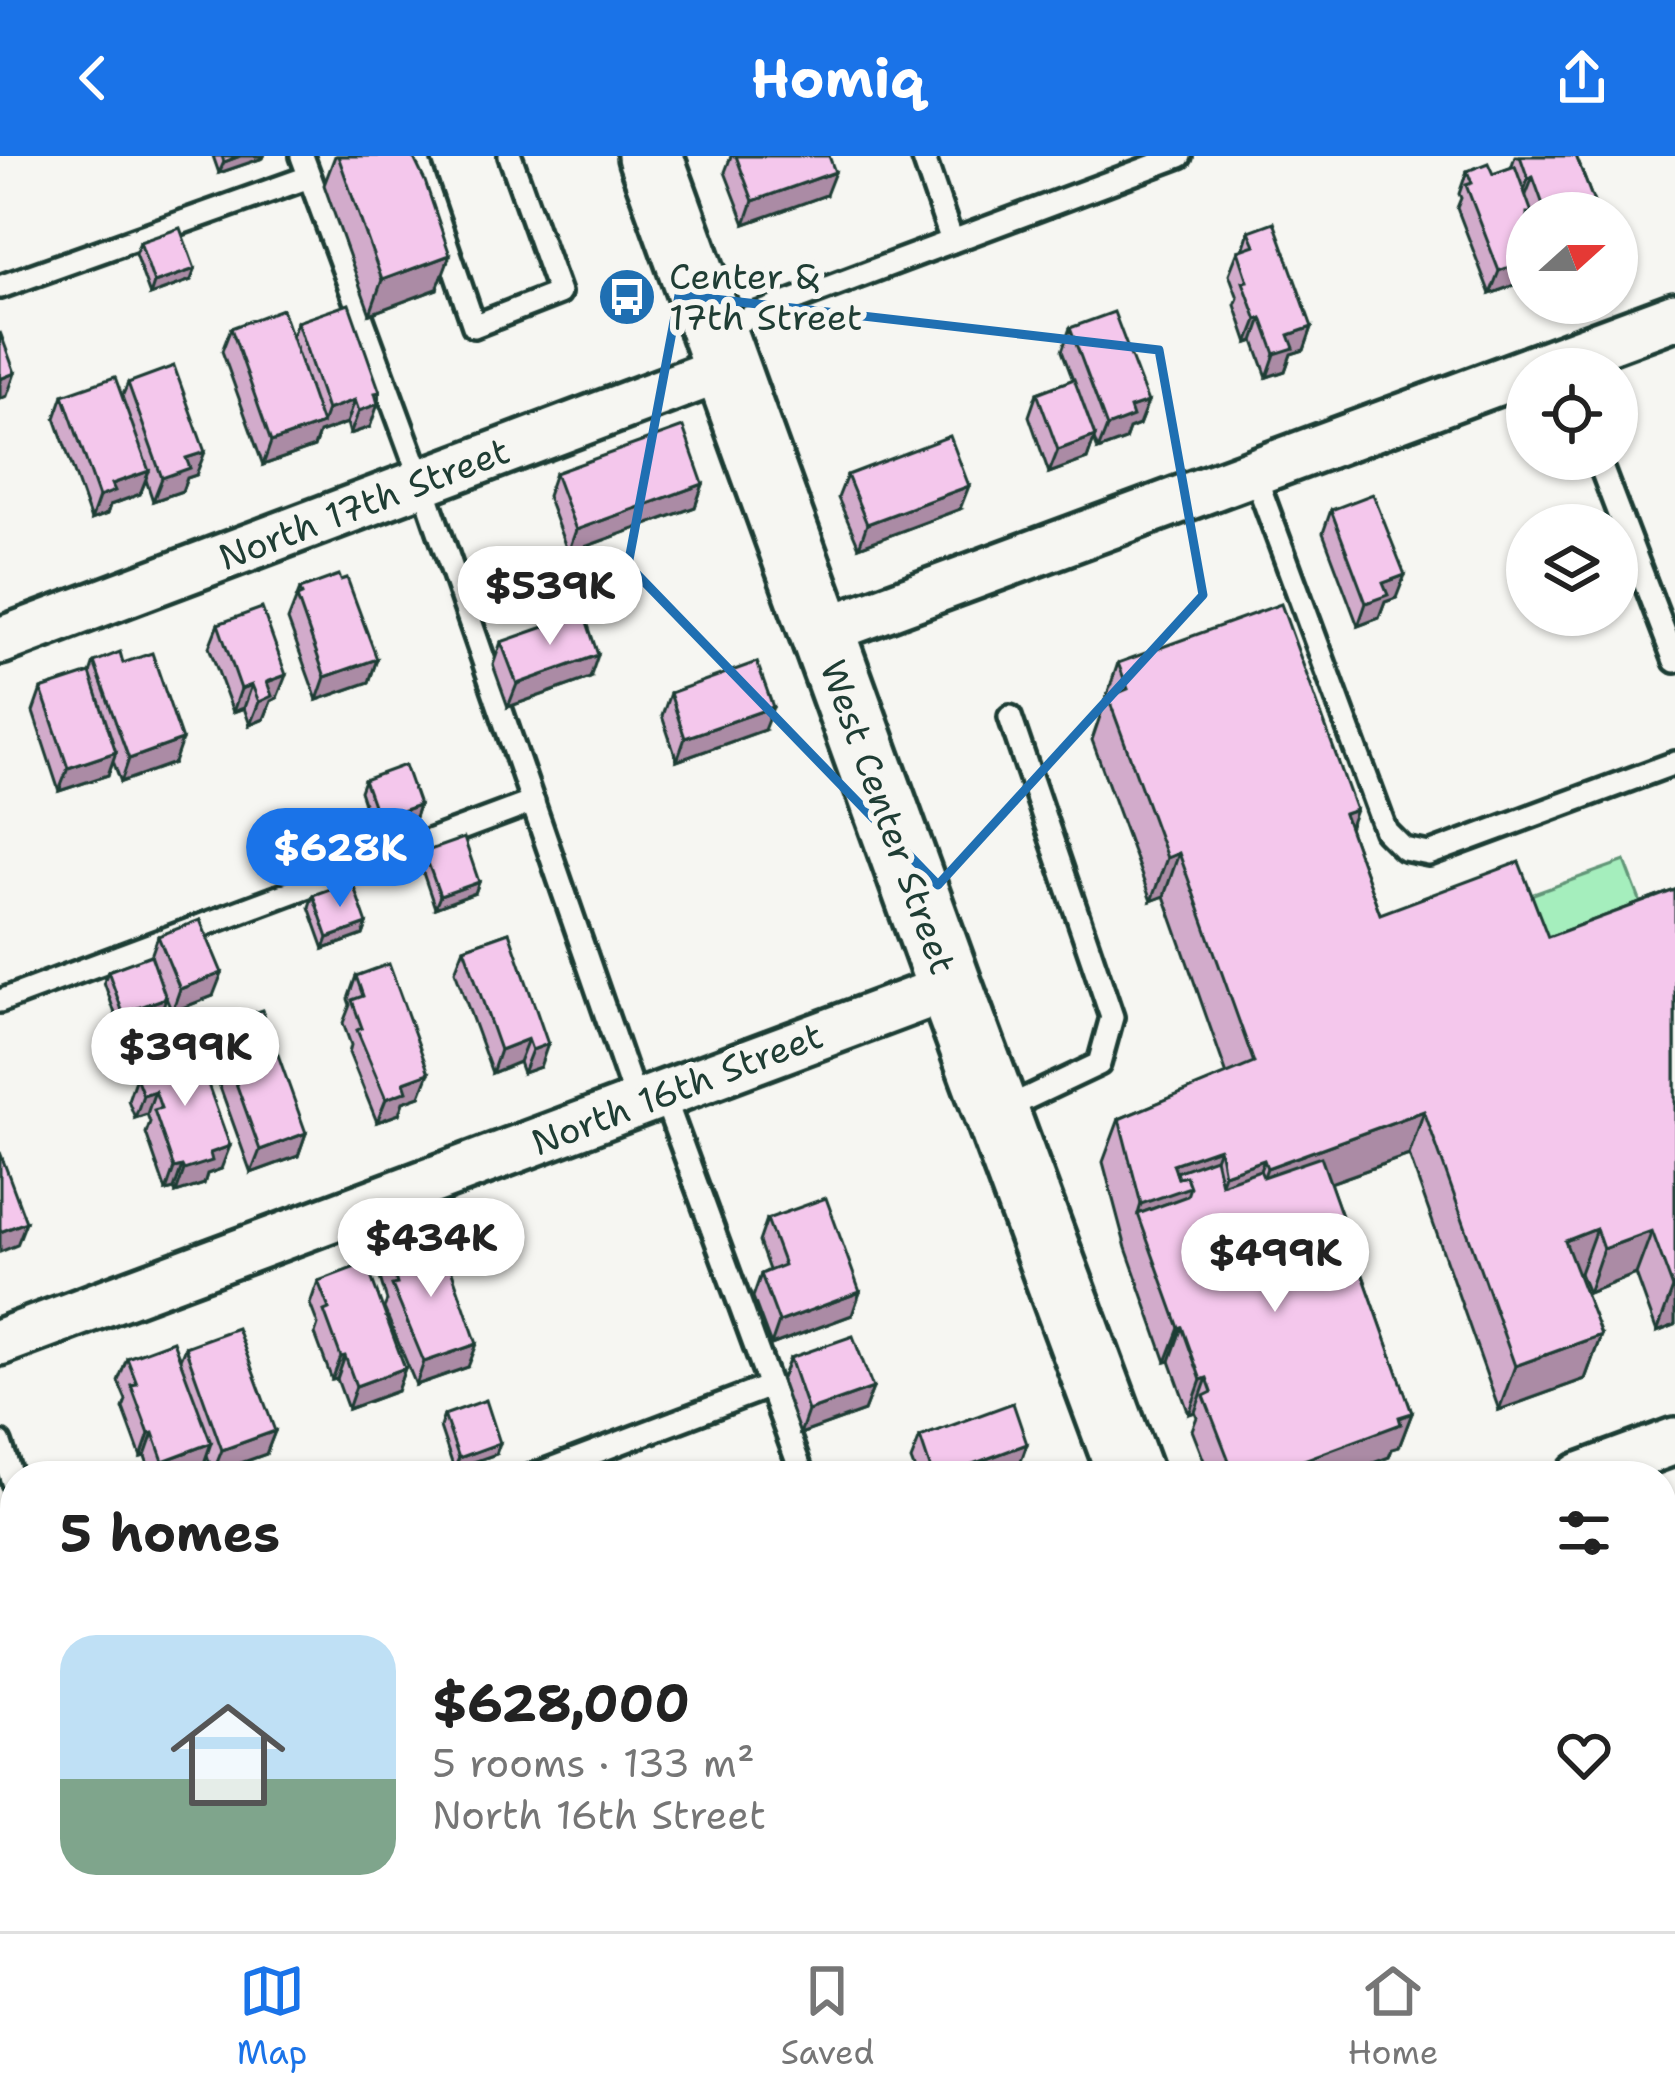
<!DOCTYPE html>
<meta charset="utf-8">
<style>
body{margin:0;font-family:"Shantell Sans",sans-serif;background:#f6f6f6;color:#222;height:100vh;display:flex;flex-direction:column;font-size:45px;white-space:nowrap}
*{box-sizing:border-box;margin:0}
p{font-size:39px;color:#767676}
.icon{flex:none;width:66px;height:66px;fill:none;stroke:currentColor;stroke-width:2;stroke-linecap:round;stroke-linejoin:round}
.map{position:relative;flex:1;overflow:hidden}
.side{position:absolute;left:0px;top:1305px;width:1677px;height:471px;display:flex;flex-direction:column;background:#fff;border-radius:48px 48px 0 0;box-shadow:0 3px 9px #0004}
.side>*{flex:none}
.needle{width:78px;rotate:69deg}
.tools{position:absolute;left:1506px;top:36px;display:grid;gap:24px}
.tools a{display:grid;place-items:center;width:132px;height:132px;border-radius:50%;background:#fff;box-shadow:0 3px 9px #0004;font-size:60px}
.price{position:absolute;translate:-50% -102px;padding:0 27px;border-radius:42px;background:#fff;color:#222;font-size:39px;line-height:78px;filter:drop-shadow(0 3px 6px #0008)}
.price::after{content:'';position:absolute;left:50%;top:72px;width:36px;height:27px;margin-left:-18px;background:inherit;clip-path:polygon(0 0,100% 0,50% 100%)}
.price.on{background:#1a73e8;color:#fff}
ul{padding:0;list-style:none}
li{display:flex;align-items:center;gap:36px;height:300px;padding:0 60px}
li span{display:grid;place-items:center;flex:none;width:336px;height:240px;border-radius:36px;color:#555}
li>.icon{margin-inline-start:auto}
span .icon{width:144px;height:144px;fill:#fffc;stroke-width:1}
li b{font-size:51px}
h2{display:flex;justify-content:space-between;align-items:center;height:144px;padding:0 60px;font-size:51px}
header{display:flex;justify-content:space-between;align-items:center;height:156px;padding:0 60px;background:#1a73e8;color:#fff;font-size:54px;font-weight:700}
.tab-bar{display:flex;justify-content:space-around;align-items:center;height:168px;border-top:3px solid #e0e0e0;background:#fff;font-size:33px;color:#767676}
.tab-bar a{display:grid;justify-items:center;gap:6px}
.tab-bar .on{color:#1a73e8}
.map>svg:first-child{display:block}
.green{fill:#a5eebd;stroke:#629678;stroke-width:3}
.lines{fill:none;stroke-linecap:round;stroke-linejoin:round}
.lane-casing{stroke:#1f3d34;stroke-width:30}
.street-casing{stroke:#1f3d34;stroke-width:54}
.secondary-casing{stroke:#1f3d34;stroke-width:72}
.lane{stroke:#f6f6f2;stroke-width:21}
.street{stroke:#f6f6f2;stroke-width:45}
.secondary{stroke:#f6f6f2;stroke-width:63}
.wall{fill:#d2abcb;stroke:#1f3d34;stroke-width:3}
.shaded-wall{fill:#ab8ba5;stroke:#1f3d34;stroke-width:3}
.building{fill:#f4c7ec;stroke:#1f3d34;stroke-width:3}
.marked{fill:none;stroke:#1f6fb2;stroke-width:9;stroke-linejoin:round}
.labels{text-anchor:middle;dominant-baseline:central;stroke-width:12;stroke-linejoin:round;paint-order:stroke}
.poi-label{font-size:36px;fill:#1f3d34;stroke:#f6f6f2;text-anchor:start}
.street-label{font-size:36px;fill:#1f3d34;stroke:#f6f6f2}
</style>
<header><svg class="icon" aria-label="back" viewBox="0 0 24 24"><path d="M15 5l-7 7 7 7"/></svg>Homiq<svg class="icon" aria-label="share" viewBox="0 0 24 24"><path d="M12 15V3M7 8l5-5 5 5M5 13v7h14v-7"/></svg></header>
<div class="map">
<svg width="1675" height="1775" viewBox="0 0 1675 1775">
<rect width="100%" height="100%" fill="#f6f6f2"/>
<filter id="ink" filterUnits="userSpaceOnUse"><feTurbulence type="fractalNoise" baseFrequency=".00833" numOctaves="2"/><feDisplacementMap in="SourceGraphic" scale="24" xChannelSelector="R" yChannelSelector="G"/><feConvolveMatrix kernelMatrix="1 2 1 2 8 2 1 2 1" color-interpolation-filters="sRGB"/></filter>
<g filter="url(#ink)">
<path class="green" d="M1625 705 1653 779 1532 825 1503 749Z"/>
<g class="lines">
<g class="lane-casing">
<g id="lane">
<path d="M302 0 422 326 637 948"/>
<path d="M416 0 474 170 559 137 510 0"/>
<path d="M923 0 952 85"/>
<path d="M0 131 309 21"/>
<path d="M720 172 1180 0"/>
<path d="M1598 303 1675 505"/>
<path d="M1254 317 1386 675 1404 693 1429 698 1675 607"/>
<path d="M0 845 533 646"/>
<path d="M663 938 803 1320"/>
<path d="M1002 954 1099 908 1112 861 1010 561"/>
<path d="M0 1287 15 1332"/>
<path d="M532 1320 770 1230"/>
<path d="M159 1761 164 1775"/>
<path d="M961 1761 966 1775"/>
</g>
</g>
<g class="street-casing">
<g id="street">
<path d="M1532 213 1675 160"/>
<path d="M822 476 1527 215"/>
<path d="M0 485 728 211"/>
<path d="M0 1186 950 831"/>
<path d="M1580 1320 1675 1285"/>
<path d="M343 1775 381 1761"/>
</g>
</g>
<g class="secondary-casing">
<g id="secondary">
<path d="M650 0 950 831 1131 1320"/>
<path d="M1295 1761 1300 1775"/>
</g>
</g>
<use href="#lane" class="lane"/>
<use href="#street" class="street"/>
<use href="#secondary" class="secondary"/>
</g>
<g class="wall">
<path d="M213 0H264L263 2 219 17Z"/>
<path d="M335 0H413L437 133 370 158 324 29Z"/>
<path d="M731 0H829L826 39 745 68 725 16Z"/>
<path d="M1515 0H1576L1598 57H1527L1521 115 1517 128 1490 138 1457 52 1461 42 1459 38 1467 15 1493 18 1511 12Z"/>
<path d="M1249 75 1312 171 1304 194 1291 198 1285 215 1267 221 1254 185 1248 187 1235 149 1238 142 1229 118 1238 95 1243 94Z"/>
<path d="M140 86 195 113 191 124 150 139 135 98Z"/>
<path d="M297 166 380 236 370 271 350 278 347 267 319 277 314 291 263 309 222 195 231 172 292 180Z"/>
<path d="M1070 172 1148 246 1139 269 1129 273 1125 284 1098 294 1094 283 1087 303 1049 317 1029 260 1037 237 1073 224 1062 195Z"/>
<path d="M128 227 196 319 187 322 182 335 153 345 146 324 140 338 110 349 107 358 91 364 55 262 63 239 122 241Z"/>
<path d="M555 317 703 328 695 351 568 397 547 340Z"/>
<path d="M847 319 960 353 859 391 838 342Z"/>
<path d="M1331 354 1396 442 1385 446 1379 462 1358 470 1323 377Z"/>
<path d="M300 433 377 503 369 526 317 544 288 464Z"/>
<path d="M218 468 277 542 271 545 264 563 250 569 244 552 233 556 209 491Z"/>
<path d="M501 486 590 522 508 551 493 509Z"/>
<path d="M94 506 123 507 174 607 121 626 113 605 108 619 59 635 33 556 41 533 90 518Z"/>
<path d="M1118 507 1349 672 1380 758 1548 781 1675 734V1169L1657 1176 1636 1118 1588 1137 1580 1117 1577 1118 1601 1179 1585 1223 1499 1254 1409 999 1330 1027 1412 1257 1399 1291 1392 1293 1389 1301 1339 1320H1210L1192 1274 1197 1261 1195 1256 1189 1258 1170 1205 1166 1206 1126 1092 1103 1006 1119 963 1227 919 1164 740 1151 745 1092 584Z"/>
<path d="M670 537 764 574 677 605 662 560Z"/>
<path d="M364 624 419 649 415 661 373 675 360 635Z"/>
<path d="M424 696 479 726 475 737 435 752 420 708Z"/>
<path d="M313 739 367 768 363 779 324 793 309 751Z"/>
<path d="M509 776 540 911 523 917 519 906 492 917 455 815 464 792Z"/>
<path d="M158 780 213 840 172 856 166 842 162 854 119 869 104 826 108 815 151 800Z"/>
<path d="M356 820 420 940 403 946 399 958 377 966 349 897 351 889 343 867 350 849 348 843Z"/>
<path d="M235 863 306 977 298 1000 251 1017 219 928 222 922 220 916 229 893 227 886Z"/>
<path d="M143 910 221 1013 207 1018 204 1028 176 1037 174 1033 166 1035 146 977 150 966 147 958 135 962 128 944 136 921 140 920Z"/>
<path d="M767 1063 860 1136 852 1159 771 1189 753 1141 761 1118 769 1114 759 1086Z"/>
<path d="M388 1099 468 1211 416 1229 384 1152 387 1145 380 1122Z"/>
<path d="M318 1125 405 1212 397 1235 348 1253 337 1223 332 1224 315 1178 318 1169 310 1148Z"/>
<path d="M185 1191 275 1275 266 1298 213 1317 207 1299 203 1310 175 1320H152L145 1300 141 1301 123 1252 126 1244 118 1225 127 1202 180 1203Z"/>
<path d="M790 1202 873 1232 864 1255 800 1278 781 1225Z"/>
<path d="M444 1259 496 1298 454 1313 440 1271Z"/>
<path d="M920 1281 1019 1311 994 1320H917L911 1304Z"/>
<path d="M1675 1354V1476L1663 1481 1662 1358Z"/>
<path d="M15 1486V1544L12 1545 0 1512V1494L1 1491Z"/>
<path d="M614 1761H682L687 1775H609Z"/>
<path d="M768 1761H837L842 1775H773Z"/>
<path d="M1361 1761H1527L1532 1775H1366Z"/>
</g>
<g class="shaded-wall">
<path d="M240 0H264L263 2 219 17 224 6Z"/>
<path d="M835 16 826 39 745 68 753 45Z"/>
<path d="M1533 21 1524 44 1520 46 1528 23Z"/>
<path d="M1527 93V113L1521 115 1517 128 1490 138 1499 115 1521 95Z"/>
<path d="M450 99 437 133 370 158 382 124Z"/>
<path d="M195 113 191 124 150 139 154 127Z"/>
<path d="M1262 162 1254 185 1248 187 1257 164Z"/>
<path d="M1312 171 1304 194 1291 198 1285 215 1267 221 1275 198 1289 179Z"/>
<path d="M15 217 7 240 0 243V223Z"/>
<path d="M380 236 375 249 378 248 370 271 350 278 359 255 375 237Z"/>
<path d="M355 244 347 267 319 277 314 291 263 309 271 286 322 268 327 254Z"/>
<path d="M1148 246 1139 269 1129 273 1125 284 1098 294 1107 271 1130 252Z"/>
<path d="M1095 280 1087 303 1049 317 1058 294Z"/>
<path d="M205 296 196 319 187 322 182 335 153 345 162 322 186 302Z"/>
<path d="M149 315 140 338 110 349 107 358 91 364 99 341 112 328Z"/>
<path d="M703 328 695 351 568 397 576 374Z"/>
<path d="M969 330 960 353 859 391 867 368Z"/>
<path d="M1405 419 1396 442 1385 446 1379 462 1358 470 1366 447 1383 427Z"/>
<path d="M598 499 590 522 508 551 517 528Z"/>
<path d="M377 503 369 526 317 544 325 521Z"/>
<path d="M286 519 277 542 271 545 264 563 250 569 267 526Z"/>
<path d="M252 529 244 552 233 556 241 533Z"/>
<path d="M773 551 764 574 677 605 685 582Z"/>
<path d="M182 584 174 607 121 626 129 603Z"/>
<path d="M116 596 108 619 59 635 68 612Z"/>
<path d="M419 649 415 661 373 675 378 663Z"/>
<path d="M1356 654 1340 697 1344 658Z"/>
<path d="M1179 697 1164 740 1151 745 1167 702Z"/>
<path d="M479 726 475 737 435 752 440 740Z"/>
<path d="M367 768 363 779 324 793 328 782Z"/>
<path d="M222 817 213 840 172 856 180 833Z"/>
<path d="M166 842 162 854 119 869 123 857Z"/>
<path d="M528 883 519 906 492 917 500 894Z"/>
<path d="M548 888 540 911 523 917 532 894Z"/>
<path d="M429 917 420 940 403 946 399 958 377 966 386 943 404 926Z"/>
<path d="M155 935 147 958 135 962 143 939Z"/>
<path d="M1424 955 1409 999 1251 1055 1267 1012Z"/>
<path d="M306 977 298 1000 251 1017 260 994Z"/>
<path d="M230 990 221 1013 207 1018 204 1028 176 1037 184 1014 210 997Z"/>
<path d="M1219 992 1203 1035 1138 1058 1141 1048 1173 1008Z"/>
<path d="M1264 1004 1248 1047 1208 1062 1224 1018Z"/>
<path d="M182 1010 174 1033 166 1035 174 1012Z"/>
<path d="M26 1066 17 1089 0 1096V1076Z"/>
<path d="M1596 1073 1580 1117 1549 1129 1565 1085Z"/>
<path d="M1652 1075 1636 1118 1588 1137 1603 1093Z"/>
<path d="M1673 1132H1675V1169L1657 1176Z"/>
<path d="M860 1136 852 1159 771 1189 779 1166Z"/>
<path d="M1182 1171 1170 1205 1166 1206 1179 1172Z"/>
<path d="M1601 1179 1585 1223 1499 1254 1515 1210Z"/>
<path d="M477 1188 468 1211 416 1229 424 1206Z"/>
<path d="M345 1200 337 1223 332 1224 341 1201Z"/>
<path d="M405 1212 397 1235 348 1253 356 1230Z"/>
<path d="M1207 1222 1195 1256 1189 1258 1201 1224Z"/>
<path d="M873 1232 864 1255 800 1278 808 1255Z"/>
<path d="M1412 1257 1399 1291 1392 1293 1389 1301 1339 1320H1261Z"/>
<path d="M275 1275 266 1298 213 1317 222 1294Z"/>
<path d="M153 1277 145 1300 141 1301 149 1278Z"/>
<path d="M211 1287 203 1310 175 1320H158L163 1305Z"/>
<path d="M500 1287 496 1298 454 1313 459 1302Z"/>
<path d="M1027 1288 1019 1311 994 1320H940Z"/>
<path d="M1675 1456V1476L1663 1481 1671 1458Z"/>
<path d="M15 1617V1626L11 1638 0 1642V1622Z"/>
<path d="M15 1710V1730L0 1736V1716Z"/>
<path d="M101 1761H105L100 1775H66Z"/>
<path d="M185 1761H205L182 1770Z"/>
<path d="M779 1761H784L778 1775H774Z"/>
</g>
<g class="building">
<path d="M222 0H240L224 6Z"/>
<path d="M338 0H413L425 25 450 99 382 124Z"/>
<path d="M736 0H829L835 16 753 45Z"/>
<path d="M1520 0H1576L1598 57H1546L1533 21 1528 23Z"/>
<path d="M1488 7 1493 18 1515 10 1532 57H1527V93L1521 95 1525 105 1499 115 1466 29 1472 27 1467 15Z"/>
<path d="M1274 66 1312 171 1289 179 1294 192 1275 198 1262 162 1257 164 1243 126 1248 125 1238 95 1255 89 1249 75Z"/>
<path d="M180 72 195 113 154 127 140 86Z"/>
<path d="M349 148 380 236 375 237 378 248 359 255 355 244 327 254 297 166Z"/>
<path d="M282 153 322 268 271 286 231 172Z"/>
<path d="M1114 156 1148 246 1130 252 1133 261 1107 271 1070 172Z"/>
<path d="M0 176 15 217 0 223Z"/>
<path d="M174 210 205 296 186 302 190 312 162 322 128 227Z"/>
<path d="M115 221 149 315 112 328 115 335 99 341 63 239Z"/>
<path d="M1074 223 1095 280 1058 294 1037 237Z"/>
<path d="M683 271 703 328 576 374 555 317Z"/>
<path d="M950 280 969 330 867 368 847 319Z"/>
<path d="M1373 338 1405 419 1383 427 1388 439 1366 447 1331 354Z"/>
<path d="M339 419 341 424 347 422 377 503 325 521 297 441 302 439 300 433Z"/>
<path d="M1281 448 1356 654 1344 658 1380 758 1519 706 1548 781 1675 734V1132H1673L1652 1075 1603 1093 1596 1073 1565 1085 1601 1179 1515 1210 1424 955 1267 1012 1264 1004 1224 1018 1219 992 1173 1008 1178 1022 1186 1020 1190 1031 1141 1048 1119 963 1254 907 1179 697 1167 702 1108 541 1128 533 1118 507Z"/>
<path d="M262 452 286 519 267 526 272 540 259 546 252 529 241 533 218 468Z"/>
<path d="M584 457 598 499 517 528 501 486Z"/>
<path d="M120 496 123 507 152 497 182 584 129 603 94 506Z"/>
<path d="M757 506 773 551 685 582 670 537Z"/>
<path d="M90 517 116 596 68 612 41 533Z"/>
<path d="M405 609 419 649 378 663 364 624Z"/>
<path d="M464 682 479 726 440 740 424 696Z"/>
<path d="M352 725 367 768 328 782 313 739Z"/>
<path d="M200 764 222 817 180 833 158 780Z"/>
<path d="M509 776 548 888 532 894 528 883 500 894 464 792Z"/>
<path d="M151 799 166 842 123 857 108 815Z"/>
<path d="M389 808 429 917 404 926 407 935 386 943 357 874 362 872 352 844 363 840 356 820Z"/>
<path d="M262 854 306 977 260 994 228 905 232 903 228 893 244 888 235 863Z"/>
<path d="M195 892 230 990 210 997 212 1005 184 1014 182 1010 174 1012 154 954 161 952 155 935 143 939 136 921 146 918 143 910Z"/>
<path d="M0 996 26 1066 0 1076Z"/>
<path d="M1321 1001 1412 1257 1399 1261 1401 1268 1261 1320H1235L1204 1240 1212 1236 1207 1222 1201 1224 1182 1171 1179 1172 1138 1058 1187 1040 1190 1031 1186 1020 1178 1022 1176 1016 1215 1002 1221 1028 1260 1014 1263 1021Z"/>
<path d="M826 1042 860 1136 779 1166 761 1118 784 1109 767 1063Z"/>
<path d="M440 1081 477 1188 424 1206 392 1129 397 1128 388 1099Z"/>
<path d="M366 1107 405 1212 356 1230 345 1200 341 1201 324 1155 329 1153 318 1125Z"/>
<path d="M237 1172 275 1275 222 1294 185 1191Z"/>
<path d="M853 1180 873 1232 808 1255 790 1202Z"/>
<path d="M173 1185 211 1287 163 1305 153 1277 149 1278 131 1229 137 1228 127 1202Z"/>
<path d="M486 1244 500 1287 459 1302 444 1259Z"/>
<path d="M1013 1247 1027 1288 940 1320H933L920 1281Z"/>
<path d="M1675 1354V1456L1671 1458 1662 1437V1358Z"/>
<path d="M15 1486V1531L1 1491Z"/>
<path d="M0 1568 15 1604V1617L0 1622Z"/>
<path d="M15 1647V1710L0 1716V1652Z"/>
<path d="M15 1731V1761H101L66 1775H0V1737Z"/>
<path d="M620 1761H682L687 1775H625Z"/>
<path d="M790 1761H837L842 1775H796Z"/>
<path d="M1392 1761H1527L1532 1775H1397Z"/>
</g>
</g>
<path class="marked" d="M679 139 1159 194 1203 439 938 729 628 409Z"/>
<defs>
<g id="bus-disc" transform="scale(3)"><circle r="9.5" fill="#1f6fb2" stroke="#f6f6f2"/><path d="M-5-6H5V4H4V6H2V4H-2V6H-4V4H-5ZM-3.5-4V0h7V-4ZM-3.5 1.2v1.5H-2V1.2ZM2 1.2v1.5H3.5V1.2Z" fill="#fff"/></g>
</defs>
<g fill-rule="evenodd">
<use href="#bus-disc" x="627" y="141"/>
</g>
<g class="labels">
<g class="poi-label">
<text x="669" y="120">Center &amp;<tspan x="669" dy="41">17th Street</tspan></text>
</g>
<g class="street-label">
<text transform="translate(364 348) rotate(-21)">North 17th Street</text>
<text transform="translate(888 661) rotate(70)">West Center Street</text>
<text transform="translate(677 933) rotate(-21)">North 16th Street</text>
</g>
</g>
</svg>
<div class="tools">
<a><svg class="needle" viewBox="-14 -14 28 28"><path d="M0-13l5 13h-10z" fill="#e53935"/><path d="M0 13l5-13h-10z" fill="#767676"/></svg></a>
<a><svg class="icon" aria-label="locate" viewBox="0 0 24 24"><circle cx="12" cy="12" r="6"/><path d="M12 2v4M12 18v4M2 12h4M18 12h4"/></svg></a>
<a><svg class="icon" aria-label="layers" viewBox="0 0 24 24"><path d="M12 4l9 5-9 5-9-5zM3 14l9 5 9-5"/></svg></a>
</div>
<b class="price" style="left:550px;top:492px">$539K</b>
<b class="price on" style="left:340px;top:754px">$628K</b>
<b class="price" style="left:185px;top:953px">$399K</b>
<b class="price" style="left:431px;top:1144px">$434K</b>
<b class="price" style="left:1275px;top:1159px">$499K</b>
<section class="side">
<h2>5 homes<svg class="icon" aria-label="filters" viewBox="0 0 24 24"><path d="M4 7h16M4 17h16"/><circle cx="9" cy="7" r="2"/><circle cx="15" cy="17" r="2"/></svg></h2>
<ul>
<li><span style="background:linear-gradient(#bfe0f5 60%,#7fa58c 0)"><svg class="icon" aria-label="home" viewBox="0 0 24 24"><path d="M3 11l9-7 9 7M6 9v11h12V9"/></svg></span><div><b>$628,000</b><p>5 rooms · 133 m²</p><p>North 16th Street</p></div><svg class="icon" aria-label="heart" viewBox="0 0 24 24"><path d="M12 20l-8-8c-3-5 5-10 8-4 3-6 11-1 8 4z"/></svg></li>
</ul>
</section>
</div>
<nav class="tab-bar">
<a class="on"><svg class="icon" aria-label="map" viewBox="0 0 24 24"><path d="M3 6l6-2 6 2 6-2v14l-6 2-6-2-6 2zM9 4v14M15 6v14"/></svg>Map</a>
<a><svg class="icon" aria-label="saved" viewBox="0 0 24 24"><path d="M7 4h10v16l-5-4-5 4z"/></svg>Saved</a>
<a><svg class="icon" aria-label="home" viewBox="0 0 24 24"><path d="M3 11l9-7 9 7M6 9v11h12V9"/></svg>Home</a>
</nav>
